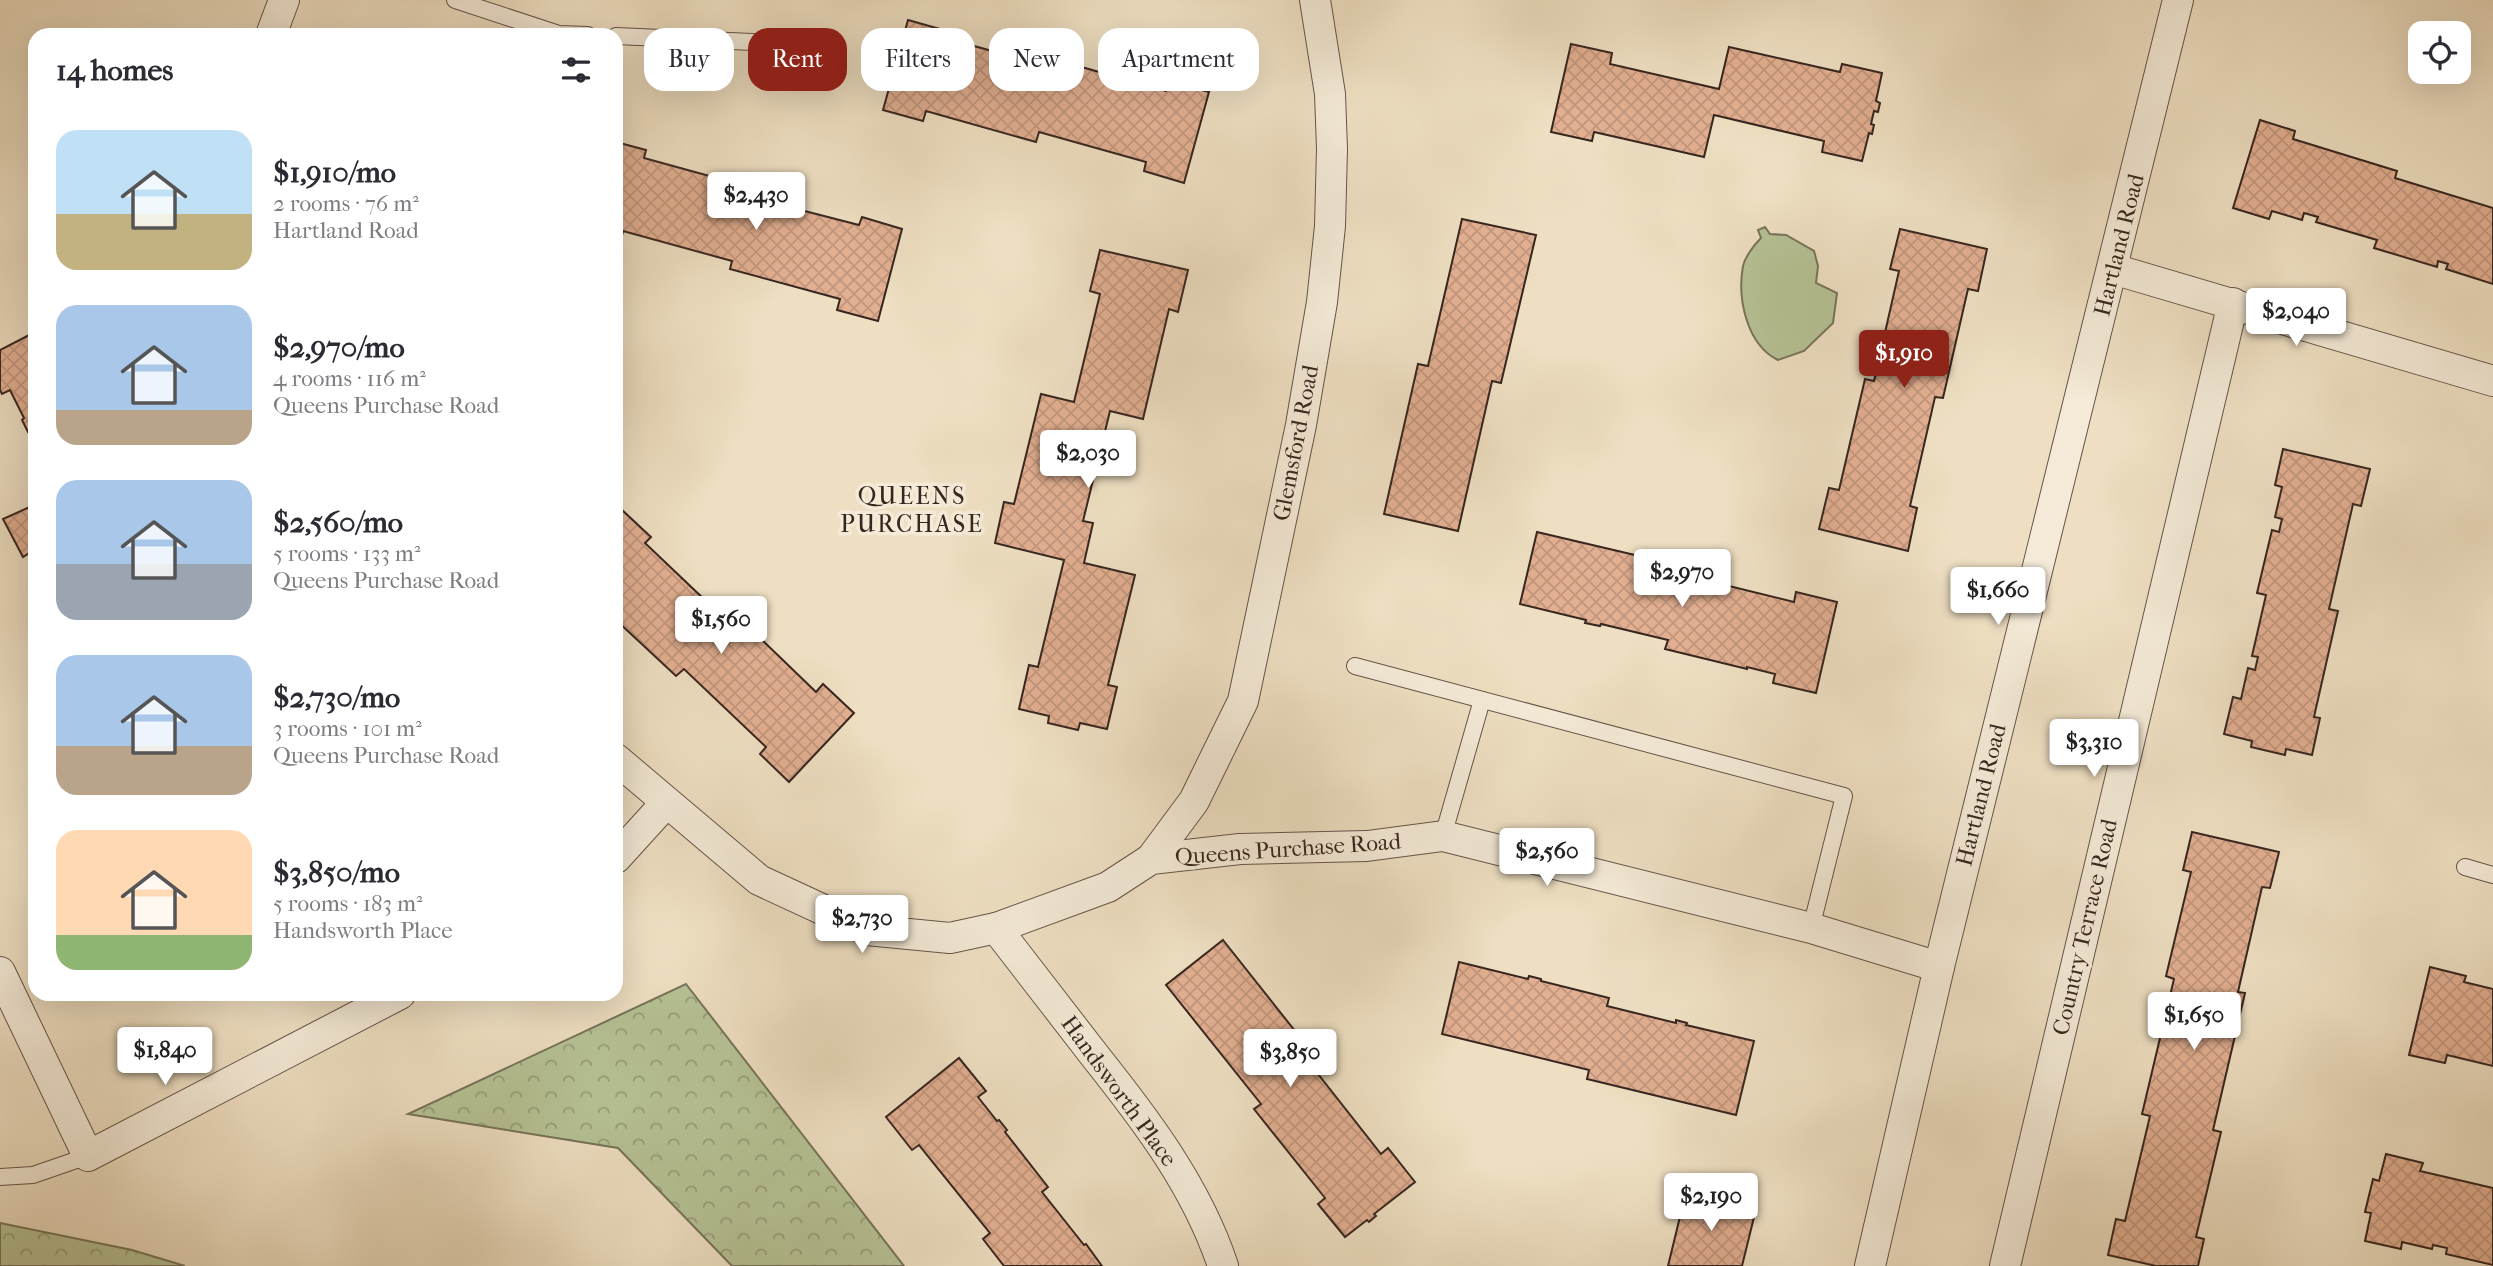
<!DOCTYPE html>
<meta charset="utf-8">
<style>
body{margin:0;font-family:"IM FELL French Canon",serif;background:#f2f2f3;color:#2b2b33;height:100vh;display:flex;flex-direction:column;font-size:26px;white-space:nowrap}
*{box-sizing:border-box;margin:0}
p{font-size:23px;color:#7c7c81}
.icon{flex:none;width:38px;height:38px;fill:none;stroke:currentColor;stroke-width:2;stroke-linecap:round;stroke-linejoin:round}
.map{position:relative;flex:1;overflow:hidden}
.drawer{position:absolute;left:28px;top:28px;width:595px;height:973px;display:flex;flex-direction:column;background:#fff;border-radius:21px;box-shadow:0 7px 28px #0002}
.drawer>*{flex:none}
.hud{position:absolute;left:644px;top:28px;width:665px;height:63px;display:flex;gap:14px}
.controls{position:absolute;left:2408px;top:21px;display:grid;gap:14px}
.controls a{display:grid;place-items:center;width:63px;height:63px;border-radius:14px;background:#fff;box-shadow:0 7px 28px #0002;font-size:35px}
.price{position:absolute;translate:-50% -60px;padding:0 16px;border-radius:7px;background:#fff;color:#222;font-size:23px;line-height:46px;filter:drop-shadow(0 2px 4px #0008)}
.price::after{content:'';position:absolute;left:50%;top:42px;width:21px;height:16px;margin-left:-10px;background:inherit;clip-path:polygon(0 0,100% 0,50% 100%)}
.price.on{background:#8f2418;color:#fff}
ul{padding:0;list-style:none}
li{display:flex;align-items:center;gap:21px;height:175px;padding:0 28px}
li span{display:grid;place-items:center;flex:none;width:196px;height:140px;border-radius:21px;color:#555}
li>.icon{margin-inline-start:auto}
span .icon{width:84px;height:84px;fill:#fffc;stroke-width:1}
li b{font-size:30px}
h2{display:flex;justify-content:space-between;align-items:center;height:84px;padding:0 28px;font-size:30px}
.tag{padding:0 24px;border-radius:21px;background:#fff;box-shadow:0 7px 28px #0002;font-size:24px;line-height:63px}
.tag.on{background:#8f2418;color:#fff}
.map>svg:first-child{display:block}
.green{fill:#b6c295;stroke:#76745a;stroke-width:2}
.forest{fill:url(#forest-crowns);stroke:#76745a;stroke-width:2}
.building{fill:url(#building-cross-hatch);stroke:#37261f;stroke-width:2}
.lines{fill:none;stroke-linecap:round;stroke-linejoin:round}
.service-casing{stroke:#655448;stroke-width:18}
.minor-casing{stroke:#655448;stroke-width:32}
.service{stroke:#f4ead7;stroke-width:16}
.minor{stroke:#f4ead7;stroke-width:30}
.labels{text-anchor:middle;dominant-baseline:central;stroke-width:7;stroke-linejoin:round;paint-order:stroke}
.street-label{font-size:23px;fill:#37261f;stroke:#f4ead7}
.neighbourhood-label{font-size:24px;letter-spacing:2px;fill:#37261f;stroke:#f4ead7}
</style>
<div class="map">
<svg width="2493" height="1266" viewBox="0 0 2493 1266">
<defs>
<pattern id="forest-crowns" width="20" height="18" patternUnits="userSpaceOnUse" patternTransform="scale(1.75)"><rect width="20" height="18" fill="#b6c295"/><path d="M2 6a3 3 0 1 1 6 0M12 15a3 3 0 1 1 6 0" fill="none" stroke="#959d79"/></pattern>
<pattern id="building-cross-hatch" width="8" height="8" patternUnits="userSpaceOnUse" patternTransform="scale(1.75)"><rect width="8" height="8" fill="#e2af91"/><path d="M0 0l8 8M0 8l8-8" fill="none" stroke="#c2967d"/></pattern>
</defs>
<rect width="100%" height="100%" fill="#eedfc2"/>
<filter id="stains"><feTurbulence type="fractalNoise" baseFrequency=".00286" numOctaves="4"/><feColorMatrix values="0 0 0 0 .2 0 0 0 0 .09 0 0 0 0 .02 0 0 0 .5 -.17"/></filter>
<radialGradient id="worn" r=".72"><stop offset=".6" stop-color="#630" stop-opacity="0"/><stop offset="1" stop-color="#630" stop-opacity=".3"/></radialGradient>
<path class="green" d="M1765 227 1770 234 1786 235 1814 251 1818 266 1816 283 1837 293 1833 323 1804 351 1778 360C1747 345 1737 299 1743 266 1745 257 1754 245 1761 238L1758 230Z"/>
<g class="forest">
<path d="M686 984 904 1266H732L618 1148 408 1114Z"/>
<path d="M0 1223 132 1250 185 1266H0Z"/>
</g>
<g class="building">
<path d="M908 20 947 31 945 38 1054 68 1057 60 1166 91 1169 81 1209 92 1184 183 1144 171 1146 162 1039 132 1036 142 926 111 923 121 883 110Z"/>
<path d="M1571 44 1612 53 1610 64 1719 89 1729 47 1840 72 1842 64 1882 73 1876 101 1880 103 1878 112 1874 111 1871 124 1874 125 1872 134 1869 133 1862 161 1822 152 1824 141 1714 115 1704 157 1594 132 1592 141 1551 132Z"/>
<path d="M2260 120 2295 131 2293 139 2397 171 2395 178 2493 208V284L2446 269 2448 264 2438 261 2437 267 2374 248 2377 240 2316 222 2318 217 2304 213 2302 220 2272 211 2269 219 2233 208Z"/>
<path d="M616 142 646 150 644 158 753 188 750 197 859 225 862 217 902 229 878 321 837 310 840 299 730 269 732 261 623 231 621 240 616 239Z"/>
<path d="M1462 219 1536 235 1501 383 1492 381 1458 531 1384 514 1418 364 1428 366Z"/>
<path d="M1900 229 1987 249 1978 291 1968 289 1943 398 1935 397 1910 506 1917 508 1908 551 1819 529 1829 488 1839 490 1865 379 1874 381 1899 271 1890 269Z"/>
<path d="M1100 250 1188 270 1178 312 1169 309 1143 419 1110 411 1083 521 1093 523 1084 563 1135 575 1108 685 1117 687 1107 729 1080 723 1078 730 1048 723 1049 716 1019 709 1029 665 1038 667 1064 560 995 543 1004 502 1014 504 1041 394 1074 402 1100 294 1090 291Z"/>
<path d="M35 332V439L31 431 28 432 22 420 24 418 10 390 2 394 0 390V350Z"/>
<path d="M2283 449 2370 469 2361 506 2353 504 2329 609 2338 611 2314 717 2320 718 2312 755 2286 749 2285 755 2251 747 2252 741 2224 734 2233 697 2241 699 2248 668 2255 670 2258 657 2252 656 2266 595 2257 593 2272 530 2279 532 2282 519 2275 517 2282 487 2275 485Z"/>
<path d="M35 500V559L31 552 23 557 3 519 32 506 30 502Z"/>
<path d="M621 509 651 537 645 543 727 621 734 613 816 692 823 684 854 713 789 782 760 754 766 747 684 669 676 676 616 620V514Z"/>
<path d="M1537 532 1686 567 1684 575 1794 602 1796 592 1837 602 1816 693 1773 683 1775 674 1747 667V669L1665 649 1668 640 1601 624 1600 626 1585 623 1586 620 1520 604Z"/>
<path d="M2192 832 2279 852 2270 888 2262 887 2238 992 2245 993 2213 1130 2221 1132 2196 1237 2204 1239 2198 1266H2156L2108 1255 2116 1219 2125 1221 2150 1116 2142 1114 2174 979 2166 976 2191 872 2183 870Z"/>
<path d="M1223 940 1318 1060 1311 1065 1381 1154 1388 1148 1415 1182 1374 1214 1376 1216 1369 1222 1367 1220 1345 1237 1318 1204 1325 1198 1254 1109 1261 1104 1166 985Z"/>
<path d="M1459 962 1528 979 1529 976 1541 979V981L1609 998 1607 1006 1676 1023V1020L1687 1023 1686 1025 1754 1041 1736 1115 1587 1079 1589 1070 1442 1034Z"/>
<path d="M2430 967 2466 976 2464 982 2493 989V1066L2447 1055 2445 1063 2409 1055Z"/>
<path d="M959 1058 986 1091 978 1097 997 1121 999 1120 1007 1130 1005 1132 1048 1187 1042 1192 1084 1245 1086 1244 1102 1266H1004L983 1239 990 1233 919 1145 912 1150 886 1117Z"/>
<path d="M2386 1154 2423 1163 2420 1171 2493 1188V1265L2446 1254 2447 1248 2433 1245 2432 1249 2402 1242 2401 1249 2365 1241 2371 1213 2365 1212 2373 1179 2379 1181Z"/>
<path d="M1686 1192 1756 1209 1742 1266H1668Z"/>
</g>
<g class="lines">
<g class="service-casing">
<g id="service">
<path d="M455 0 559 34 588 35"/>
<path d="M616 36 823 45"/>
<path d="M1355 666 1844 796 1811 928"/>
<path d="M1443 836 1482 700"/>
<path d="M2465 867 2493 875"/>
<path d="M0 1177 33 1175 88 1156"/>
</g>
</g>
<g class="minor-casing">
<g id="minor">
<path d="M271 35 284 0"/>
<path d="M2113 269 2493 381"/>
<path d="M616 759 759 880 867 930 950 938 996 928 1108 887 1151 859 1240 849 1367 846 1443 836 1811 928 1939 967"/>
<path d="M616 858 666 803"/>
<path d="M1151 859 1194 801 1243 701 1301 425 1322 302 1330 226 1332 149 1330 94 1315 0"/>
<path d="M996 928C1029 971 1062 1013 1095 1056 1146 1120 1197 1187 1223 1266"/>
<path d="M0 972 88 1156 400 994"/>
<path d="M1870 1266 1939 967 2178 0"/>
<path d="M2005 1266 2233 303"/>
</g>
</g>
<use href="#service" class="service"/>
<use href="#minor" class="minor"/>
</g>
<g class="labels">
<g class="street-label">
<text transform="translate(2119 245) rotate(-76)">Hartland Road</text>
<text transform="translate(1296 443) rotate(-79)">Glemsford Road</text>
<text transform="translate(1981 795) rotate(-76)">Hartland Road</text>
<text transform="translate(1288 849) rotate(-4)">Queens Purchase Road</text>
<text transform="translate(2085 927) rotate(-77)">Country Terrace Road</text>
<text transform="translate(1119 1091) rotate(54)">Handsworth Place</text>
</g>
<g class="neighbourhood-label">
<text x="912" y="496">QUEENS<tspan x="912" dy="28">PURCHASE</tspan></text>
</g>
</g>
<rect width="100%" height="100%" filter="url(#stains)"/>
<rect width="100%" height="100%" fill="url(#worn)"/>
</svg>
<div class="controls">
<a><svg class="icon" aria-label="locate" viewBox="0 0 24 24"><circle cx="12" cy="12" r="6"/><path d="M12 2v4M12 18v4M2 12h4M18 12h4"/></svg></a>
</div>
<b class="price" style="left:756px;top:232px">$2,430</b>
<b class="price" style="left:2296px;top:348px">$2,040</b>
<b class="price on" style="left:1904px;top:390px">$1,910</b>
<b class="price" style="left:1088px;top:490px">$2,030</b>
<b class="price" style="left:1682px;top:609px">$2,970</b>
<b class="price" style="left:1998px;top:627px">$1,660</b>
<b class="price" style="left:721px;top:656px">$1,560</b>
<b class="price" style="left:2094px;top:779px">$3,310</b>
<b class="price" style="left:1547px;top:888px">$2,560</b>
<b class="price" style="left:862px;top:955px">$2,730</b>
<b class="price" style="left:2194px;top:1052px">$1,650</b>
<b class="price" style="left:165px;top:1087px">$1,840</b>
<b class="price" style="left:1290px;top:1089px">$3,850</b>
<b class="price" style="left:1711px;top:1233px">$2,190</b>
<div class="hud">
<a class="tag">Buy</a>
<a class="tag on">Rent</a>
<a class="tag">Filters</a>
<a class="tag">New</a>
<a class="tag">Apartment</a>
</div>
<section class="drawer">
<h2>14 homes<svg class="icon" aria-label="filters" viewBox="0 0 24 24"><path d="M4 7h16M4 17h16"/><circle cx="9" cy="7" r="2"/><circle cx="15" cy="17" r="2"/></svg></h2>
<ul>
<li><span style="background:linear-gradient(#bfe0f5 60%,#c2b280 0)"><svg class="icon" aria-label="home" viewBox="0 0 24 24"><path d="M3 11l9-7 9 7M6 9v11h12V9"/></svg></span><div><b>$1,910/mo</b><p>2 rooms · 76 m²</p><p>Hartland Road</p></div></li>
<li><span style="background:linear-gradient(#a9c7e8 75%,#b9a48a 0)"><svg class="icon" aria-label="home" viewBox="0 0 24 24"><path d="M3 11l9-7 9 7M6 9v11h12V9"/></svg></span><div><b>$2,970/mo</b><p>4 rooms · 116 m²</p><p>Queens Purchase Road</p></div></li>
<li><span style="background:linear-gradient(#a9c7e8 60%,#9aa5b1 0)"><svg class="icon" aria-label="home" viewBox="0 0 24 24"><path d="M3 11l9-7 9 7M6 9v11h12V9"/></svg></span><div><b>$2,560/mo</b><p>5 rooms · 133 m²</p><p>Queens Purchase Road</p></div></li>
<li><span style="background:linear-gradient(#a9c7e8 65%,#b9a48a 0)"><svg class="icon" aria-label="home" viewBox="0 0 24 24"><path d="M3 11l9-7 9 7M6 9v11h12V9"/></svg></span><div><b>$2,730/mo</b><p>3 rooms · 101 m²</p><p>Queens Purchase Road</p></div></li>
<li><span style="background:linear-gradient(#ffd9b3 75%,#8fb573 0)"><svg class="icon" aria-label="home" viewBox="0 0 24 24"><path d="M3 11l9-7 9 7M6 9v11h12V9"/></svg></span><div><b>$3,850/mo</b><p>5 rooms · 183 m²</p><p>Handsworth Place</p></div></li>
</ul>
</section>
</div>
